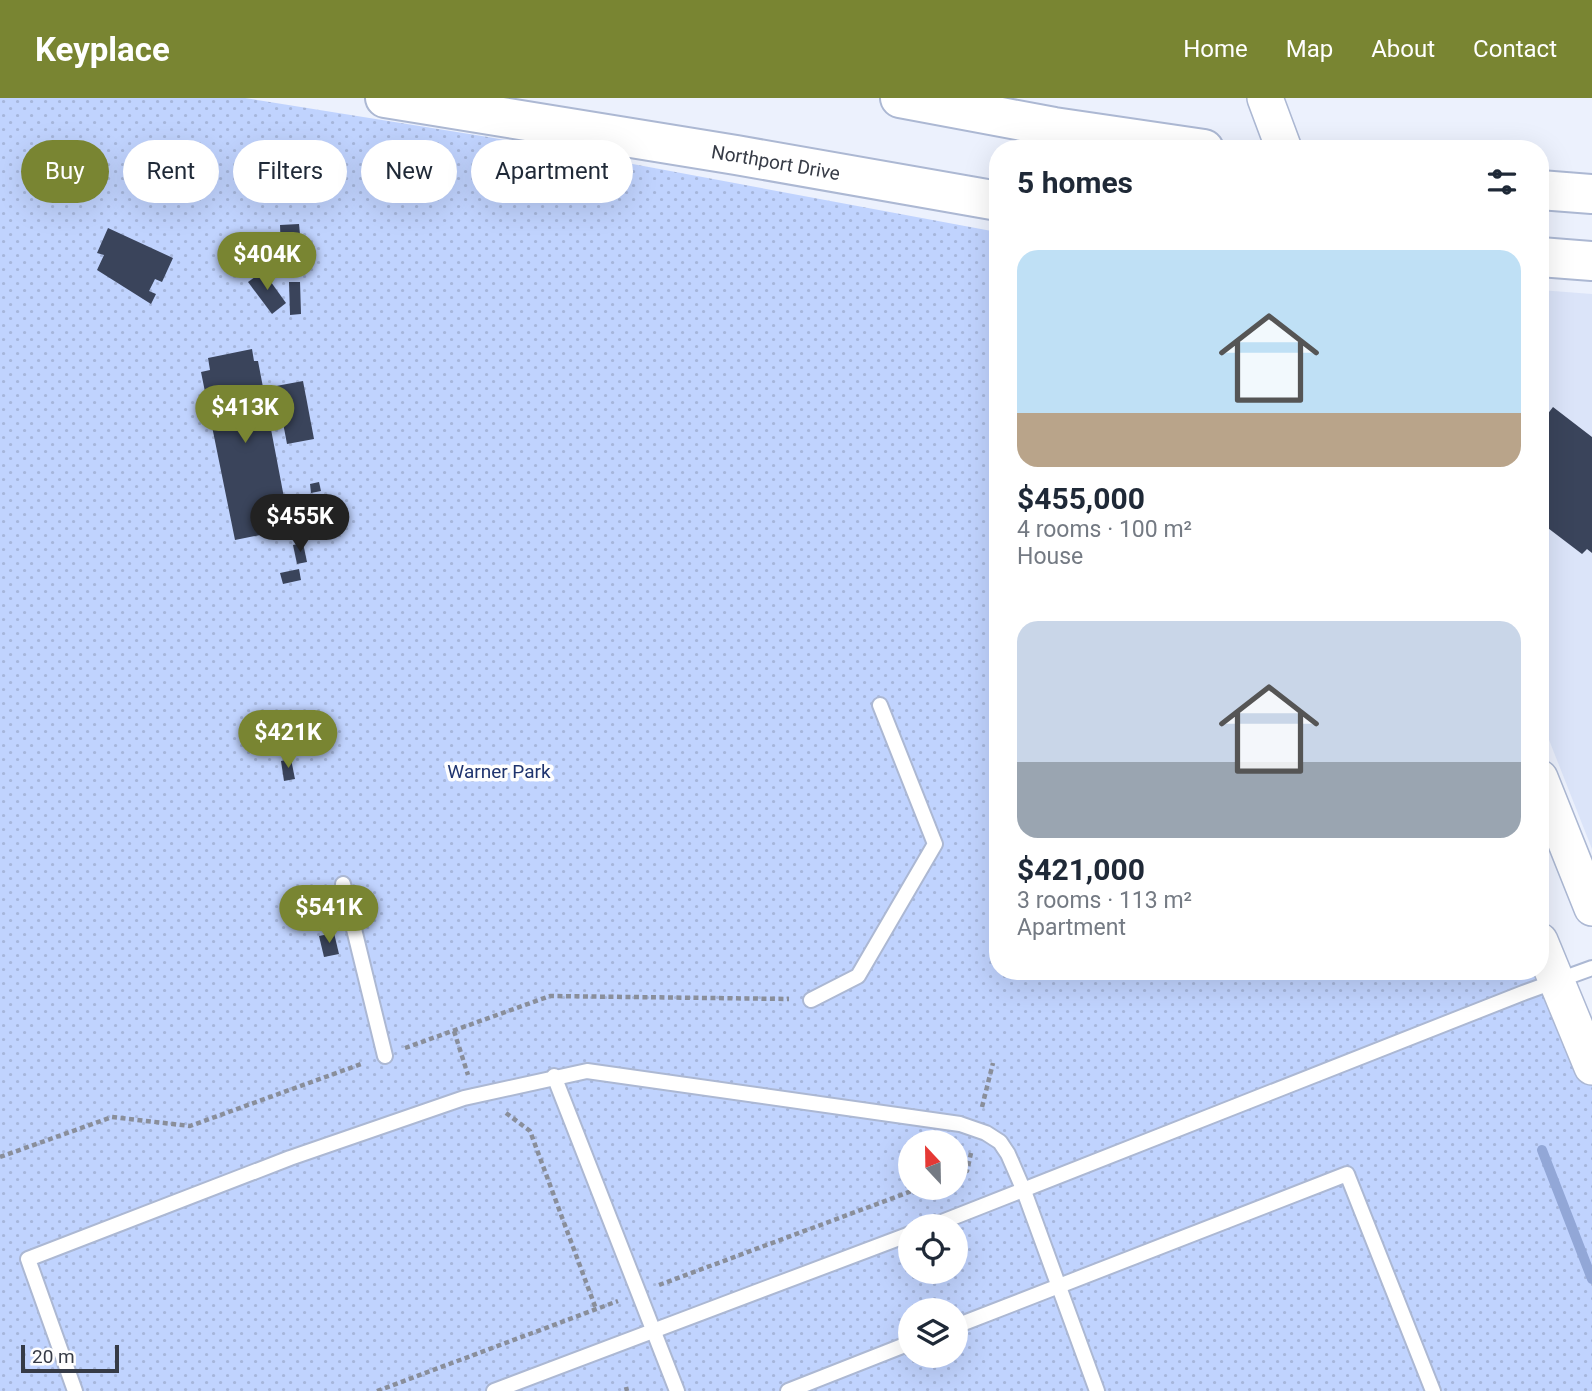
<!DOCTYPE html>
<meta charset="utf-8">
<style>
body{margin:0;font-family:Roboto,sans-serif;background:#f2f2f3;color:#1f2937;height:100vh;display:flex;flex-direction:column;font-size:26px;white-space:nowrap}
*{box-sizing:border-box;margin:0}
p{font-size:23px;color:#747a83}
.icon{flex:none;width:38px;height:38px;fill:none;stroke:currentColor;stroke-width:2;stroke-linecap:round;stroke-linejoin:round}
.map{position:relative;flex:1;overflow:hidden}
.sheet{position:absolute;left:989px;top:42px;width:560px;height:840px;display:flex;flex-direction:column;background:#fff;border-radius:28px;box-shadow:0 7px 28px #0002}
.sheet>*{flex:none}
.top-card{position:absolute;left:21px;top:42px;width:665px;height:63px;display:flex;gap:14px}
.needle{width:46px;rotate:338deg}
.buttons{position:absolute;left:898px;top:1032px;display:grid;gap:14px}
.buttons a{display:grid;place-items:center;width:70px;height:70px;border-radius:50%;background:#fff;box-shadow:0 7px 28px #0002;font-size:35px}
.scale{position:absolute;left:21px;bottom:18px;width:98px;box-sizing:border-box;padding-left:7px;border:4px solid #363b46;border-top:0;font-size:19px;line-height:24px;white-space:nowrap;color:#363b46;-webkit-text-stroke:5px #fefefe;paint-order:stroke}
.price{position:absolute;translate:-50% -60px;padding:0 16px;border-radius:24px;background:#798532;color:#fff;font-size:23px;line-height:46px;filter:drop-shadow(0 2px 4px #0008)}
.price::after{content:'';position:absolute;left:50%;top:42px;width:21px;height:16px;margin-left:-10px;background:inherit;clip-path:polygon(0 0,100% 0,50% 100%)}
.price.on{background:#222;color:#fff}
ul{padding:0;list-style:none}
li{display:grid;align-content:center;gap:14px;height:371px;padding:0 28px}
li span{display:grid;place-items:center;height:217px;border-radius:21px;color:#555}
li>.icon{margin-inline-start:auto}
span .icon{width:126px;height:126px;fill:#fffc;stroke-width:1}
li b{font-size:30px}
h2{display:flex;justify-content:space-between;align-items:center;height:84px;padding:0 28px;font-size:30px}
.chip{padding:0 24px;border-radius:32px;background:#fff;box-shadow:0 7px 28px #0002;font-size:24px;line-height:63px}
.chip.on{background:#798532;color:#fff}
header{display:flex;align-items:center;gap:42px;box-sizing:border-box;height:98px;padding:0 35px;background:#798532;color:#fff}
header strong{font-size:33px}
nav{display:flex;gap:38px;margin-inline-start:auto;font-size:24px}
.map>svg:first-child{display:block}
.built{fill:#dbe4f9}
.park{fill:url(#park-dots);fill-rule:evenodd}
.lines{fill:none;stroke-linecap:round;stroke-linejoin:round}
.stream{stroke:#92a7d7;stroke-width:10}
.building{fill:#3a445b}
.service-casing{stroke:#acb8d3;stroke-width:18}
.tertiary-casing{stroke:#acb8d3;stroke-width:38}
.primary-casing{stroke:#acb8d3;stroke-width:42}
.path{stroke:#898e9a;stroke-width:4.5;stroke-dasharray:5 3.5;stroke-linecap:butt}
.service{stroke:#fff;stroke-width:14}
.tertiary{stroke:#fff;stroke-width:35}
.primary{stroke:#fff;stroke-width:38}
.labels{text-anchor:middle;dominant-baseline:central;stroke-width:7;stroke-linejoin:round;paint-order:stroke}
.street-label{font-size:19px;fill:#363b46;stroke:#fefefe}
.park-label{font-size:19px;fill:#1f346e;stroke:#fefefe}
</style>
<header>
<strong>Keyplace</strong>
<nav><a>Home</a><a>Map</a><a>About</a><a>Contact</a></nav>
</header>
<div class="map">
<svg width="1592" height="1293" viewBox="0 0 1592 1293">
<defs>
<pattern id="park-dots" width="8" height="8" patternUnits="userSpaceOnUse" patternTransform="scale(1.75)"><rect width="8" height="8" fill="#c0d3fe"/><path d="M2 2h.1M6 6h.1" fill="none" stroke="#a6b6db" stroke-width="1.8" stroke-linecap="round"/></pattern>
</defs>
<rect width="100%" height="100%" fill="#ecf1fd"/>
<path class="built" d="M1540 192 1592 196V751L1540 619Z"/>
<path class="park" d="M0 0H245L488 39 997 134 998 873H1540L1592 960V1293H0ZM910 1045H956V1090H910ZM910 1129H956V1174H910ZM910 1213H956V1258H910Z"/>
<g class="lines">
<path class="stream" d="M1542 1052 1592 1181"/>
</g>
<g class="building">
<path d="M299 126 302 157 281 158 280 127Z"/>
<path d="M108 130 173 160 162 184 155 181 149 193 156 196 151 206 97 172 104 157 97 155Z"/>
<path d="M233 146 252 163 241 178 221 160Z"/>
<path d="M263 173 286 205 272 216 248 184Z"/>
<path d="M289 184H300L301 216 290 217Z"/>
<path d="M252 251 254 263H258L290 431 235 442 201 274 210 272 208 260Z"/>
<path d="M303 283 314 341 287 346 276 288Z"/>
<path d="M1553 309 1592 339V455L1587 451 1582 456 1540 424V326Z"/>
<path d="M319 384 321 393 311 395 310 386Z"/>
<path d="M303 445 307 464 297 466 293 447Z"/>
<path d="M299 471 301 482 283 486 280 475Z"/>
<path d="M291 661 295 681 284 683 281 663Z"/>
<path d="M334 835 339 856 324 859 319 838Z"/>
</g>
<g class="lines">
<g class="service-casing">
<g id="service">
<path d="M343 786 385 958"/>
<path d="M811 902 858 878 935 746 880 607"/>
<path d="M554 978 677 1293"/>
<path d="M929 1129 1523 895 1592 870"/>
<path d="M956 1228 1347 1076 1433 1293"/>
<path d="M75 1293 28 1161 290 1060 464 1000 587 973 960 1026 986 1035 1000 1044 1008 1056 1024 1093 1097 1293"/>
<path d="M494 1293 910 1136"/>
<path d="M788 1293 910 1245"/>
</g>
</g>
<g class="tertiary-casing">
<g id="tertiary">
<path d="M1265 0 1284 51"/>
<path d="M1540 680 1592 810"/>
<path d="M1540 843 1592 969"/>
</g>
</g>
<g class="primary-casing">
<g id="primary">
<path id="s1" d="M385 0 736 57 998 103"/>
<path d="M900 0 1054 29 1204 51"/>
<path d="M1540 92 1592 96"/>
<path d="M1540 159 1592 163"/>
</g>
</g>
<g class="path">
<path d="M454 933 468 977"/>
<path d="M405 950 550 898 789 901"/>
<path d="M982 1009 993 965"/>
<path d="M506 1015 530 1033 596 1211"/>
<path d="M0 1059 112 1019 190 1028 364 965"/>
<path d="M956 1077 967 1073 971 1055"/>
<path d="M659 1187 920 1090"/>
<path d="M626 1289 627 1293"/>
<path d="M377 1293 618 1203"/>
</g>
<use href="#service" class="service"/>
<use href="#tertiary" class="tertiary"/>
<use href="#primary" class="primary"/>
</g>
<g class="labels">
<g class="street-label">
<text stroke="none"><textPath href="#s1" startOffset="396">Northport Drive</textPath></text>
</g>
<g class="park-label">
<text x="499" y="673">Warner Park</text>
</g>
</g>
</svg>
<div class="buttons">
<a><svg class="needle" viewBox="-14 -14 28 28"><path d="M0-13l5 13h-10z" fill="#e53935"/><path d="M0 13l5-13h-10z" fill="#747a83"/></svg></a>
<a><svg class="icon" aria-label="locate" viewBox="0 0 24 24"><circle cx="12" cy="12" r="6"/><path d="M12 2v4M12 18v4M2 12h4M18 12h4"/></svg></a>
<a><svg class="icon" aria-label="layers" viewBox="0 0 24 24"><path d="M12 4l9 5-9 5-9-5zM3 14l9 5 9-5"/></svg></a>
</div>
<div class="scale">20 m</div>
<b class="price" style="left:267px;top:194px">$404K</b>
<b class="price" style="left:245px;top:347px">$413K</b>
<b class="price on" style="left:300px;top:456px">$455K</b>
<b class="price" style="left:288px;top:672px">$421K</b>
<b class="price" style="left:329px;top:847px">$541K</b>
<div class="top-card">
<a class="chip on">Buy</a>
<a class="chip">Rent</a>
<a class="chip">Filters</a>
<a class="chip">New</a>
<a class="chip">Apartment</a>
</div>
<section class="sheet">
<h2>5 homes<svg class="icon" aria-label="filters" viewBox="0 0 24 24"><path d="M4 7h16M4 17h16"/><circle cx="9" cy="7" r="2"/><circle cx="15" cy="17" r="2"/></svg></h2>
<ul>
<li><span style="background:linear-gradient(#bfe0f5 75%,#b9a48a 0)"><svg class="icon" aria-label="home" viewBox="0 0 24 24"><path d="M3 11l9-7 9 7M6 9v11h12V9"/></svg></span><div><b>$455,000</b><p>4 rooms · 100 m²</p><p>House</p></div></li>
<li><span style="background:linear-gradient(#c9d6e8 65%,#9aa5b1 0)"><svg class="icon" aria-label="home" viewBox="0 0 24 24"><path d="M3 11l9-7 9 7M6 9v11h12V9"/></svg></span><div><b>$421,000</b><p>3 rooms · 113 m²</p><p>Apartment</p></div></li>
</ul>
</section>
</div>
